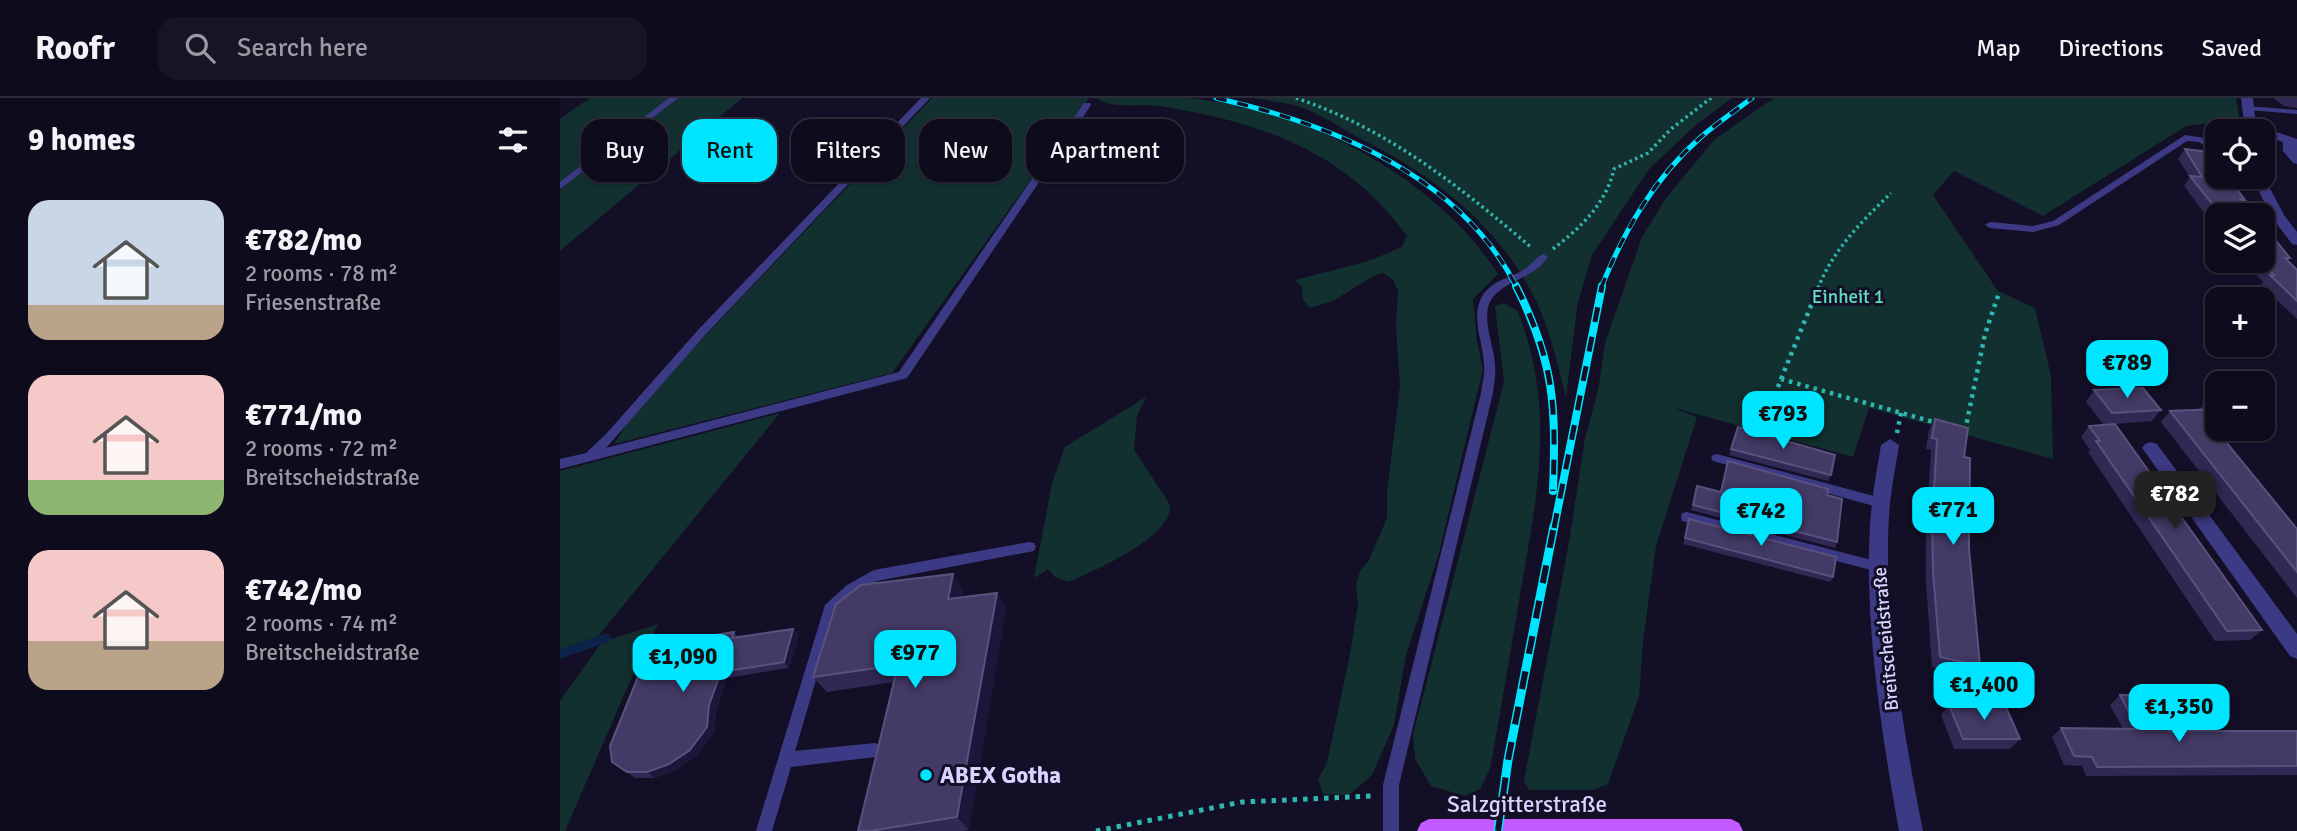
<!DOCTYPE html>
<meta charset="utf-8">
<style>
body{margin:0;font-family:Signika,sans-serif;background:#171425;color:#f1f3f6;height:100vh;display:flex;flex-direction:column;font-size:26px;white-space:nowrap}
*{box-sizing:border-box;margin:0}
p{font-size:23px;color:#9b9ba3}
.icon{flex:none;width:38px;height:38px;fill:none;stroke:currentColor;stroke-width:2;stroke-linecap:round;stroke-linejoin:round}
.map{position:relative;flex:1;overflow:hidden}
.details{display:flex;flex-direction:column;background:#0e0b1c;width:560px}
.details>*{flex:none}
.guide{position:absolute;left:21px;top:21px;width:665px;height:63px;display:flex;gap:14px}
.fabs{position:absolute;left:1645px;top:21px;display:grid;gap:14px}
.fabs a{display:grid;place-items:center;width:70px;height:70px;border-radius:14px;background:#0e0b1c;box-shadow:0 2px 5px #0004,0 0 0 2px #2e2b3b;font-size:35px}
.price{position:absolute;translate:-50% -60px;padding:0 16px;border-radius:14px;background:#00e5ff;color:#111;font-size:23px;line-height:46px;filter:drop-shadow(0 2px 4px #0008)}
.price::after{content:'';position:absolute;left:50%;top:42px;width:21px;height:16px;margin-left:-10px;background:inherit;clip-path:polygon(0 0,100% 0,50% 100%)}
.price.active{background:#222;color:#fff}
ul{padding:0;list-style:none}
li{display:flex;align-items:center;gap:21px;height:175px;padding:0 28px}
li span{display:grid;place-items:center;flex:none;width:196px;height:140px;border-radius:21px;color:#555}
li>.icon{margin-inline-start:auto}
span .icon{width:84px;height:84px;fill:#fffc;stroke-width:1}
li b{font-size:30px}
h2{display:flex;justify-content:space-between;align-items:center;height:84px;padding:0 28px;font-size:30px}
.pill{padding:0 24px;border-radius:21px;background:#0e0b1c;box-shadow:0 2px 5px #0004,0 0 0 2px #2e2b3b;font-size:24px;line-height:63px}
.pill.active{background:#00e5ff;color:#111}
header{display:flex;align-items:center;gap:42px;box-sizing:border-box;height:98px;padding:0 35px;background:#0e0b1c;border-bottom:2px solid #2e2b3b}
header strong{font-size:33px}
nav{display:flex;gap:38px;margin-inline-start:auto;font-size:24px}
.search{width:490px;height:63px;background:#171425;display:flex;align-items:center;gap:18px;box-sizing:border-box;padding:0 24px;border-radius:21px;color:#9b9ba3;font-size:26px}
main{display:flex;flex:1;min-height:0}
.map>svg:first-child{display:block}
.green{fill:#12302f}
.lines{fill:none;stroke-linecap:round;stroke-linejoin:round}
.stream{stroke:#0c2248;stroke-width:9}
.path-far2{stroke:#2fb8b0;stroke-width:3.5;stroke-dasharray:2.5 3.5;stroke-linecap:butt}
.path-far1{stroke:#2fb8b0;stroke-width:4.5;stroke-dasharray:3.5 5;stroke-linecap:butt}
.path{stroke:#2fb8b0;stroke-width:5;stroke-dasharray:4.5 6;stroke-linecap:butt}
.service{fill:#3d3a85;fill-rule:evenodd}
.minor{fill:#3d3a85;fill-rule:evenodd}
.primary{fill:#c25bff;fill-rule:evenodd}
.rail-far2-casing{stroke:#00e5ff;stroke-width:5}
.rail-far1-casing{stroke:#00e5ff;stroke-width:8}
.rail-casing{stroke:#00e5ff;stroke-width:9}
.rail-far2{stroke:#130f26;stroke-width:3.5;stroke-dasharray:11;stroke-linecap:butt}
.rail-far1{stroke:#130f26;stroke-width:5;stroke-dasharray:15;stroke-linecap:butt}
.rail{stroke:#130f26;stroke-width:6;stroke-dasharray:18;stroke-linecap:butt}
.wall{fill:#312854}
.shaded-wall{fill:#1d163a}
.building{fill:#433a66;stroke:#5a527e;stroke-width:2}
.poi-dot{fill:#00e5ff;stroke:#130f26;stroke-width:2.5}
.labels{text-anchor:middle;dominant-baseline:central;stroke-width:6;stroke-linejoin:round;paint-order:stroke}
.park-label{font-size:19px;fill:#5fe0c0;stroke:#130f26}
.street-label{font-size:19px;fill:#d9d4ff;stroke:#130f26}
.near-poi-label{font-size:23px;font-weight:bold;fill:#d9d4ff;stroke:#130f26;text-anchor:start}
.near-street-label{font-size:23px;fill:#d9d4ff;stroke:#130f26}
</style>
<header>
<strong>Roofr</strong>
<div class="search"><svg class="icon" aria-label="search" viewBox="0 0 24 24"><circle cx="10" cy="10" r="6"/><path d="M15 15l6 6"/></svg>Search here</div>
<nav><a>Map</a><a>Directions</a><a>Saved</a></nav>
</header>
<main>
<section class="details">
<h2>9 homes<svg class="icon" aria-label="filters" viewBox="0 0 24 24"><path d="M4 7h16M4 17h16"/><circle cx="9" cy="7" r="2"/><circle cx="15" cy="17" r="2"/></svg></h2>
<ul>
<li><span style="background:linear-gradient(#c9d6e8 75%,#b9a48a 0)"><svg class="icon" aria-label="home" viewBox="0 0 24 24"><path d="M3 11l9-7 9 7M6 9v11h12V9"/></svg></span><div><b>€782/mo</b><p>2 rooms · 78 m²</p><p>Friesenstraße</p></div></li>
<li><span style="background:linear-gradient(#f6c9c9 75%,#8fb573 0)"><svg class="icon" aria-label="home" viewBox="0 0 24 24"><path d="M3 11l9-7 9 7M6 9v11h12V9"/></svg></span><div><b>€771/mo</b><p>2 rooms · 72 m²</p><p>Breitscheidstraße</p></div></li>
<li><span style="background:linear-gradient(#f6c9c9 65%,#b9a48a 0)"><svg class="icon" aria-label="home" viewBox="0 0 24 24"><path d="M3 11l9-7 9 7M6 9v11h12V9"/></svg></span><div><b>€742/mo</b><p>2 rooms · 74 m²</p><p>Breitscheidstraße</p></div></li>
</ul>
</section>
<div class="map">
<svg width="1737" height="733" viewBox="0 0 1737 733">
<rect width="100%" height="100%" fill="#130f26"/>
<g class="green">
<path d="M30 0H182L0 153V21Z"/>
<path d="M372 0H529L332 275 54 346 67 325 120 264Z"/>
<path d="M537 0C567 0 598 0 628 0 744 10 874 77 938 176L913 201 917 243 923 271 879 455 846 557 834 627 812 677 789 697 763 696 758 681 767 665 790 556 798 506 796 487 800 473 809 462 827 420V394L840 287 836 229 838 193 833 182 823 175 813 178 773 203 750 210 743 202 742 189 735 182 806 164 842 149 847 138C786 53 700 24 600 8 580 5 553 12 537 0Z"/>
<path d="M695 0H1172L1137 26 1089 71 1032 157 1018 204 1006 299C1000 277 995 254 988 233 959 144 883 82 803 42 782 31 760 15 737 8 723 4 709 3 695 0Z"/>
<path d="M1214 0H1676L1681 31 1643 26 1626 28 1483 118 1394 73 1373 97 1438 193 1475 210 1491 278 1493 361 1309 310 1293 359 1111 309 1137 319 1096 448 1083 544 1079 599 1048 686 1033 692H969L964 683 1009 444 1025 340 1038 293 1045 245 1082 139 1106 100 1155 41Z"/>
<path d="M943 205 957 212C996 308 978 393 961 491 951 551 941 611 930 671L920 691 905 698 871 688 855 661 853 637 944 284 935 208Z"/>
<path d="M586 299 577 318 574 352 607 402 610 410C608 441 534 473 508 484L495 479 488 471 474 480 492 385 505 349Z"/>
<path d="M220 315 35 542 0 554V373Z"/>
<path d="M98 526 71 581 5 733H0V603L42 544Z"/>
</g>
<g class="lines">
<path class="stream" d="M0 556 46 540"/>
<g class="path-far2">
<path d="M736 0C828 31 899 88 972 150"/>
<path d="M993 151C1020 130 1046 106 1054 71L1088 55 1111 31 1151 0"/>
<path d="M1258 190C1273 152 1301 124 1331 95"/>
</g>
<g class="path-far1">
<path d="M1221 281 1259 188"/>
<path d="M1206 321 1221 281 1377 325"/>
<path d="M1405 333 1425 236 1439 195"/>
<path d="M1337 335 1341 315"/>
</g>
<path class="path" d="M536 733 682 704 813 698"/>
<g class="service">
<path d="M109 0H118L0 91V84Z"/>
<path d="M361 0H370L146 236 46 350 339 274 524 5H530L531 7 347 280 0 371V361L26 355 46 336 138 232Z"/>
<path d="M1686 8 1737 12V16L1689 12H1686Z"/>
<path d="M1625 37 1644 40 1657 48V55L1639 44 1627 43 1499 127 1473 134 1430 130 1425 127 1430 124 1473 128 1493 123Z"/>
<path d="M983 156 988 159C975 178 955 180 938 194 916 211 934 244 935 267 936 276 934 286 933 295L839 687V733H823V687L921 295C922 286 925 277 924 268 924 244 908 216 925 194 934 183 950 179 962 173 970 168 976 160 983 156Z"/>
<path d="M1157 356 1321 400 1325 402 1327 405 1325 408 1321 410 1153 363 1151 360 1153 357Z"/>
<path d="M1127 414 1319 464 1324 465 1326 469 1324 473 1319 474 1122 423 1121 419 1122 415Z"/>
<path d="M469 444 474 445 476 449 474 453 469 454 317 483 297 495 276 514 235 653 315 645 320 647 323 652 320 657 315 659 231 669 212 733H196L265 507 287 487 314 472Z"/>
</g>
<g class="minor">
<path d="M1681 0H1693L1696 27 1737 41V66L1733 65 1723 53V44L1703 37V33H1685Z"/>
<path d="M1703 77 1724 117 1737 134V147L1732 146 1711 118 1692 79H1703Z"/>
<path d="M1330 341 1339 347C1336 366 1332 386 1330 405 1321 507 1343 632 1363 733H1339C1321 633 1301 506 1312 405 1314 386 1318 366 1321 347Z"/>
<path d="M1591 344 1597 346 1737 536V561L1730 558 1585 354 1582 350 1585 346Z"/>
</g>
<path class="primary" d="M869 721H1171L1179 725 1183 733H857L861 725Z"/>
<g class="rail-far2-casing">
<g id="rail-far2">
<path d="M656 0C771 26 901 78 957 190"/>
<path d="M1041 190C1064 133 1094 80 1141 39 1157 25 1175 13 1192 0"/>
</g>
</g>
<g class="rail-far1-casing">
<g id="rail-far1">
<path d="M956 188C995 265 996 309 993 393"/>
<path d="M994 430 1042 188"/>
</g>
</g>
<g class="rail-casing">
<path id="rail" d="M938 733 948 662 994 428"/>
</g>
<use href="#rail-far2" class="rail-far2"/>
<use href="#rail-far1" class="rail-far1"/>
<use href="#rail" class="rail"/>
</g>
<g class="wall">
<path d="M1713 0H1737V10L1724 8Z"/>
<path d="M1625 51 1685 102 1683 104 1695 117H1657V132L1624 88 1630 79 1618 61Z"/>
<path d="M1730 160 1728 163 1737 172V221L1701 187 1703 184 1682 163H1703Z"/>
<path d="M1534 292 1601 312 1592 323 1544 327 1526 304Z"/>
<path d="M1650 299 1657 307V331H1703V328L1705 330 1695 341 1665 343 1737 431V500L1601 324 1610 313 1642 312 1641 310Z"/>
<path d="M1375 321 1404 359 1409 450 1420 568 1412 578 1372 569 1366 485V434L1371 352 1366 351 1369 332Z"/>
<path d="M1529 328 1702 532 1690 542 1655 543 1528 354 1530 352 1521 339Z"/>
<path d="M1178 329 1271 377 1268 383 1169 357Z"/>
<path d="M1168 363 1267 397 1277 444 1275 450 1131 412 1135 394H1160Z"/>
<path d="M1128 427 1273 479 1270 484 1123 446Z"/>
<path d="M403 492 402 499 437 495 446 510 409 732 402 733H298L334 584 267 594 253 579Z"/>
<path d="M233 531 239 537 229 570 167 580 156 613 154 635 137 657 117 672 95 680H75L52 664 174 534 178 539Z"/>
<path d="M1560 597 1609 633H1737V677L1526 678 1522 668 1504 667 1492 639 1501 630 1563 631 1550 607Z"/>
<path d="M1389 607 1460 641 1450 651H1394L1381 617Z"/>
</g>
<g class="shaded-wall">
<path d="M393 476 403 492 399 517 388 501Z"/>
<path d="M437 495 446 510 409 732 397 719Z"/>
<path d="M233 531 239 537 229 570 224 564Z"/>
<path d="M161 574 167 580 156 613 154 635 137 657 117 672 95 680 87 674 149 607Z"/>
</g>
<g class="building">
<path d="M1625 51 1649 54 1657 65V79H1668L1685 102 1681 101 1695 117H1661L1630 78 1642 79Z"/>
<path d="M1703 127 1730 160H1725L1737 172V203L1710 177H1714L1700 163H1703Z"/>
<path d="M1583 290 1601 312 1552 315 1534 292Z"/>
<path d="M1650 299H1657V307Z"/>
<path d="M1657 311V331H1693L1657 333 1737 431V474L1610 313Z"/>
<path d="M1375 321 1408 330 1404 359 1410 360 1409 450 1420 568 1380 559 1373 474 1372 424 1377 341 1372 340Z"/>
<path d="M1555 326 1702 532 1667 533 1536 343H1540L1529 328Z"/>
<path d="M1178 329 1275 357 1271 377 1171 351Z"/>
<path d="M1168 363 1268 391 1267 397 1282 401 1277 444 1133 407 1137 388 1161 394Z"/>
<path d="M1129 421 1276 459 1273 479 1125 440Z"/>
<path d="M393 476 388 501 437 495 397 719 310 733H298L338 567 253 579 276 506 301 487Z"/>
<path d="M233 531 224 564 161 574 149 607 147 629 130 652 109 666 87 674H67L52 664 50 648 91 547 174 534 172 540Z"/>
<path d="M1560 597H1589L1609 633H1737V668L1537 669 1532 659 1514 658 1501 630 1578 631Z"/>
<path d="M1389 607H1445L1460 641H1403Z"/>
</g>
<circle class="poi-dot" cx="366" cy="677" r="7"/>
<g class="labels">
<g class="park-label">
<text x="1288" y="199">Einheit 1</text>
</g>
<g class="street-label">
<text transform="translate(1326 541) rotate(-95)">Breitscheidstraße</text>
</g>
<g class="near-poi-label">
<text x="380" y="677">ABEX Gotha</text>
</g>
<g class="near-street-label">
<text x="967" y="706">Salzgitterstraße</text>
</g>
</g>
</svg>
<div class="fabs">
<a><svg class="icon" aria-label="locate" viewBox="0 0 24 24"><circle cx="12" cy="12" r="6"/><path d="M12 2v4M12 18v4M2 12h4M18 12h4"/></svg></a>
<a><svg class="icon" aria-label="layers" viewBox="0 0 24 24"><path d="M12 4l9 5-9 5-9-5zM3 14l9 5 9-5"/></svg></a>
<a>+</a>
<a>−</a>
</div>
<b class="price" style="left:1567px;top:302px">€789</b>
<b class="price" style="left:1223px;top:353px">€793</b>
<b class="price active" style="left:1615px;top:433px">€782</b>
<b class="price" style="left:1393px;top:449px">€771</b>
<b class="price" style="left:1201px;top:450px">€742</b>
<b class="price" style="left:355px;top:592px">€977</b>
<b class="price" style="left:123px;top:596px">€1,090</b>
<b class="price" style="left:1424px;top:624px">€1,400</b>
<b class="price" style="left:1619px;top:646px">€1,350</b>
<div class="guide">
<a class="pill">Buy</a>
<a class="pill active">Rent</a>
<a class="pill">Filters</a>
<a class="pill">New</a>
<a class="pill">Apartment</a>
</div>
</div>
</main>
